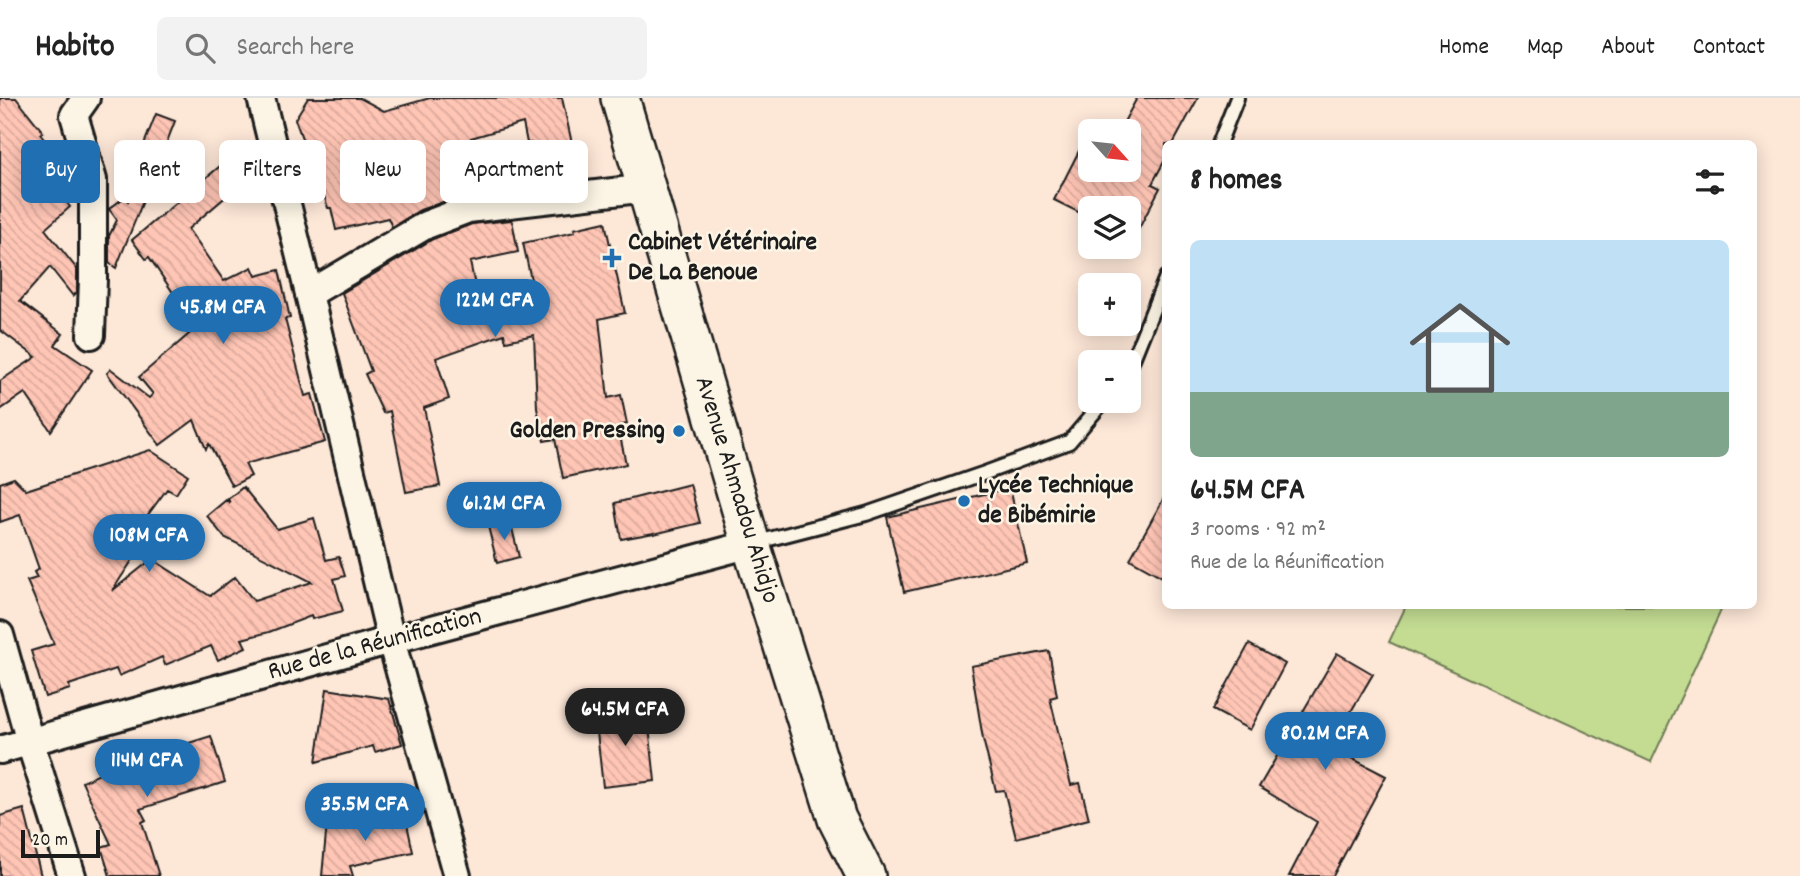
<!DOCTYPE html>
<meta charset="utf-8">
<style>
body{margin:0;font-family:Dekko,sans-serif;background:#f2f2f2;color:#222;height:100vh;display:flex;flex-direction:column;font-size:26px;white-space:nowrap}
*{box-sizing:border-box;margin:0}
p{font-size:23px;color:#767676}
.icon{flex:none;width:38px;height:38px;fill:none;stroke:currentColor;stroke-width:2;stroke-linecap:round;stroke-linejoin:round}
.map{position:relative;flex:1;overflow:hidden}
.sheet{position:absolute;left:1162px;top:42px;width:595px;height:469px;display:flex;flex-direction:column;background:#fff;border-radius:10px;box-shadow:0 4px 18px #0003}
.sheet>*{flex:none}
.top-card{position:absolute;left:21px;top:42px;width:665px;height:63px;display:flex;gap:14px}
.needle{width:46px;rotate:117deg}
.fabs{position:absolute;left:1078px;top:21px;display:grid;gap:14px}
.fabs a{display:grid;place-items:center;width:63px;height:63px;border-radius:10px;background:#fff;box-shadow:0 4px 18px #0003;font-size:35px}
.scale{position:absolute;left:21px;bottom:18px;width:79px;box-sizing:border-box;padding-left:7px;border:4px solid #1c1c1c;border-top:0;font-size:19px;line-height:24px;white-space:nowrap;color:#1c1c1c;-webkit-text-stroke:5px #fcf5e5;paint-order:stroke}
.price{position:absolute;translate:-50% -60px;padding:0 16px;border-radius:24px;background:#1f6fb2;color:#fff;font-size:23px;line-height:46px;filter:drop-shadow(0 2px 4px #0008)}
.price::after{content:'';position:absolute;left:50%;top:42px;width:21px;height:16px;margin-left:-10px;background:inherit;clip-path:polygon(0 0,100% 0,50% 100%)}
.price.on{background:#222;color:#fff}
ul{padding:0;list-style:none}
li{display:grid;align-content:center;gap:14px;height:371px;padding:0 28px}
li span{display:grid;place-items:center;height:217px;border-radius:10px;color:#555}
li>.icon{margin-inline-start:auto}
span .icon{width:126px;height:126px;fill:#fffc;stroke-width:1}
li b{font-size:30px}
h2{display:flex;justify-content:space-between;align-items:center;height:84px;padding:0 28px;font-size:30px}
.chip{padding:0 24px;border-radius:10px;background:#fff;box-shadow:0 4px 18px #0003;font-size:24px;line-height:63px}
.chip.on{background:#1f6fb2;color:#fff}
header{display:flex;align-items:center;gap:42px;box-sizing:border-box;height:98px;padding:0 35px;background:#fff;border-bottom:2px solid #e0e0e0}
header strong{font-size:33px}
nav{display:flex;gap:38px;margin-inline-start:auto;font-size:24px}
.search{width:490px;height:63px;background:#f2f2f2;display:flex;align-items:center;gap:18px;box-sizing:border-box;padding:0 24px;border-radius:10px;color:#767676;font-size:26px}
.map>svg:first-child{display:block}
.pitch{fill:#c3dc92;stroke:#707c57;stroke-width:2}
.building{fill:url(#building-back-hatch);stroke:#1c1c1c;stroke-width:2}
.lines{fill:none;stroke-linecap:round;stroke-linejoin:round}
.service-casing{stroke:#1c1c1c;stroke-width:18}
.minor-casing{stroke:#1c1c1c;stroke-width:32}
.secondary-casing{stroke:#1c1c1c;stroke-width:42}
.service{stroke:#fcf5e5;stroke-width:12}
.minor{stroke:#fcf5e5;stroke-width:26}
.secondary{stroke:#fcf5e5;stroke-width:37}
.poi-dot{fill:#1f6fb2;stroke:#fcf5e5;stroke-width:2.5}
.labels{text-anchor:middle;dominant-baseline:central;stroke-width:5;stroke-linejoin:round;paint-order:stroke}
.poi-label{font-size:26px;font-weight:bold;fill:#1c1c1c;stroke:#fcf5e5;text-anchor:start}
.street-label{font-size:26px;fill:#1c1c1c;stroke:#fcf5e5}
</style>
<header>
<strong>Habito</strong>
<div class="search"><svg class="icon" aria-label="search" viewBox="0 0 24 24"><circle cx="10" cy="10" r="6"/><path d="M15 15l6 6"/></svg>Search here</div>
<nav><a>Home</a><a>Map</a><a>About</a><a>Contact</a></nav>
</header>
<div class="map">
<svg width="1800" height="778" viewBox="0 0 1800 778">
<defs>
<pattern id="building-back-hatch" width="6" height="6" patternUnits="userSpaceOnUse" patternTransform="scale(1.75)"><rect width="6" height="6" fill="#ffc5b5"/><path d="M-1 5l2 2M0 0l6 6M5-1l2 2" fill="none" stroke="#daa99b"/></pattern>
</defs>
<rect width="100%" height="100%" fill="#fde7d7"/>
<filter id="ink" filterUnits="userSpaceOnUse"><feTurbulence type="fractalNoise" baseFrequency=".0143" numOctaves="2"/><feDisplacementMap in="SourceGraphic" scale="14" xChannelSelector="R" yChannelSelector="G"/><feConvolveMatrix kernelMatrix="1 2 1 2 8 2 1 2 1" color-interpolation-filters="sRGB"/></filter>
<g filter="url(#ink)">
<path class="pitch" d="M1406 508H1723L1651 664 1389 544Z"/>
<g class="building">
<path d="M0 0H16L43 34 40 36 71 75 54 89 70 109 45 131 77 171V194L73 198 50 169 20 203 63 236 55 247 92 272 51 333 25 295 0 312V283L36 259 0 232Z"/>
<path d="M308 0H360L384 13 430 0H562L580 82 541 87 531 45H527L523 25 471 40 476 59 460 63 469 95 420 112 392 129 388 120 336 132 331 110H328L315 67 312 68 295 21Z"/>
<path d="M1137 0H1198L1173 46H1166V60L1152 86 1160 90 1133 142 1129 140V110H1090V120L1054 102 1081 49 1090 54V72H1129V33H1119Z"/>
<path d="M156 16 175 23 156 72 137 64Z"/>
<path d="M244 48 255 81 242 85 188 131 224 183 252 169 256 178 279 172 290 220 285 221 305 298 312 296 325 344 245 366 251 378 232 388 209 346 206 351 194 322 160 347 107 275 111 271 149 300 153 296 139 279 203 224 180 192 174 196 149 159 146 161 132 142Z"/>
<path d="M131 97 143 103 116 170 109 165V138L117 122 109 111 125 99 128 103Z"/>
<path d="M512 122 518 154 470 164 482 221 537 209 523 145 575 134 574 131 605 124 625 215 599 221 608 300 621 297 627 326 618 328 626 366 563 380 555 341 544 343 537 310 534 237 506 243 504 236 436 260 449 301 424 310 440 388 406 394 390 313 383 315 365 276 371 273 342 195 433 141 472 126Z"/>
<path d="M150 352 188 377 176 396 167 391 127 445 139 452 112 493 152 461 210 498 235 479 254 503 312 484 224 439 207 418 226 402 230 405 228 401 243 389 277 431 314 420 326 462 339 459 345 478 334 481 343 513 312 521 311 518 269 534 242 541 246 549 218 562 211 548 165 567 162 559 119 578 116 571 69 587 70 591 45 599 31 553 54 546 27 483 37 480 34 474 39 471 20 417 0 424V385L14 380 26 392Z"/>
<path d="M690 386 700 425 654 436V435L621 441 615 405Z"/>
<path d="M543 387 547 407 500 418 496 398Z"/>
<path d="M1010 390 1027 465 904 494 887 419Z"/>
<path d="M1166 396V481L1130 461Z"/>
<path d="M510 422 519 459 497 465 488 428Z"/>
<path d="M1249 546 1285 566 1250 632 1213 612Z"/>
<path d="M1049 553 1057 598 1050 600 1071 687 1080 685 1089 721 1016 740 1004 692 996 693 983 641 971 568Z"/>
<path d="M1337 555 1373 576 1330 649 1386 678 1333 778H1289L1317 724 1259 689Z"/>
<path d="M327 591 389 601 402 646 375 654 373 648 316 664Z"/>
<path d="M647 610 655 683 603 689 595 616Z"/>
<path d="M211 638 225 684 140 711 146 722 142 724 159 778H110L101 749 111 746 82 684 119 667Z"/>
<path d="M24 711 41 778H0V718Z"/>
<path d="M404 712 413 754 350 768 353 778H322L327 725 364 730 362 722Z"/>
</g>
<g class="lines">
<g class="service-casing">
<g id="service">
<path d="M1219 46 1237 0"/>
<path d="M1129 271 1166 179"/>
<path d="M754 445 866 416 985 375 1069 344 1104 303"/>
</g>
</g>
<g class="minor-casing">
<g id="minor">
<path d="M86 0 74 17 93 82V181L91 237"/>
<path d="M261 0 309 196 391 542 457 778"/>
<path d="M309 196 426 127 468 111 647 90"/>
<path d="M0 537 30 644 72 778"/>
<path d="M0 652 391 542 751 446"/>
</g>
</g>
<g class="secondary-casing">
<path id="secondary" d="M620 0 751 446 837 721 866 778"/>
</g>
<use href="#service" class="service"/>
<use href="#minor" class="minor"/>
<use href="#secondary" class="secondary"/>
</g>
</g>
<g class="poi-dot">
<path d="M608.5 149.5h7v7h7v7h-7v7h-7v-7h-7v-7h7z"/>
<circle cx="679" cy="333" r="7"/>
<circle cx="964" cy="403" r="7"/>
</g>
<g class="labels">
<g class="poi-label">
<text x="628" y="145">Cabinet Vétérinaire<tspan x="628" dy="30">De La Benoue</tspan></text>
<text x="665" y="333" text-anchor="end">Golden Pressing</text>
<text x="978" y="388">Lycée Technique<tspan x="978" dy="30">de Bibémirie</tspan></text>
</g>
<g class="street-label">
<text transform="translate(736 392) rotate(73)">Avenue Ahmadou Ahidjo</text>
<text transform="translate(375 547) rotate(-15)">Rue de la Réunification</text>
</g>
</g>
</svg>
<div class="fabs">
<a><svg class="needle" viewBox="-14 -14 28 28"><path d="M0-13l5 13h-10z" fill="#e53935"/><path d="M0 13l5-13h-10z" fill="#767676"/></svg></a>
<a><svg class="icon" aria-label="layers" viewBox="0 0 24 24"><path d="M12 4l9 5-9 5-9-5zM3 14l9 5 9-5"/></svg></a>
<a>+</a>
<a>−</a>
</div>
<div class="scale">20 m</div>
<b class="price" style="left:495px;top:241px">122M CFA</b>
<b class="price" style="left:223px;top:248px">45.8M CFA</b>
<b class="price" style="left:504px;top:444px">61.2M CFA</b>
<b class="price" style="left:149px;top:476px">108M CFA</b>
<b class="price on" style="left:625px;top:650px">64.5M CFA</b>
<b class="price" style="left:1325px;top:674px">80.2M CFA</b>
<b class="price" style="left:147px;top:701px">114M CFA</b>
<b class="price" style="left:365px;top:745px">35.5M CFA</b>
<div class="top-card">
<a class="chip on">Buy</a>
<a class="chip">Rent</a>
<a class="chip">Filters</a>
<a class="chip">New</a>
<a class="chip">Apartment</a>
</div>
<section class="sheet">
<h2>8 homes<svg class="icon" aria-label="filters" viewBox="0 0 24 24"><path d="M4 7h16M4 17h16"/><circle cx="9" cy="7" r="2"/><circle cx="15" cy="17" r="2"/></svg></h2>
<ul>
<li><span style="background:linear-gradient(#bfe0f5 70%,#7fa58c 0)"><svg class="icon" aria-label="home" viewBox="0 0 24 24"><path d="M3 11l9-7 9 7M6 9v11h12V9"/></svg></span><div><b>64.5M CFA</b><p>3 rooms · 92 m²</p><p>Rue de la Réunification</p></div></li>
</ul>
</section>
</div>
